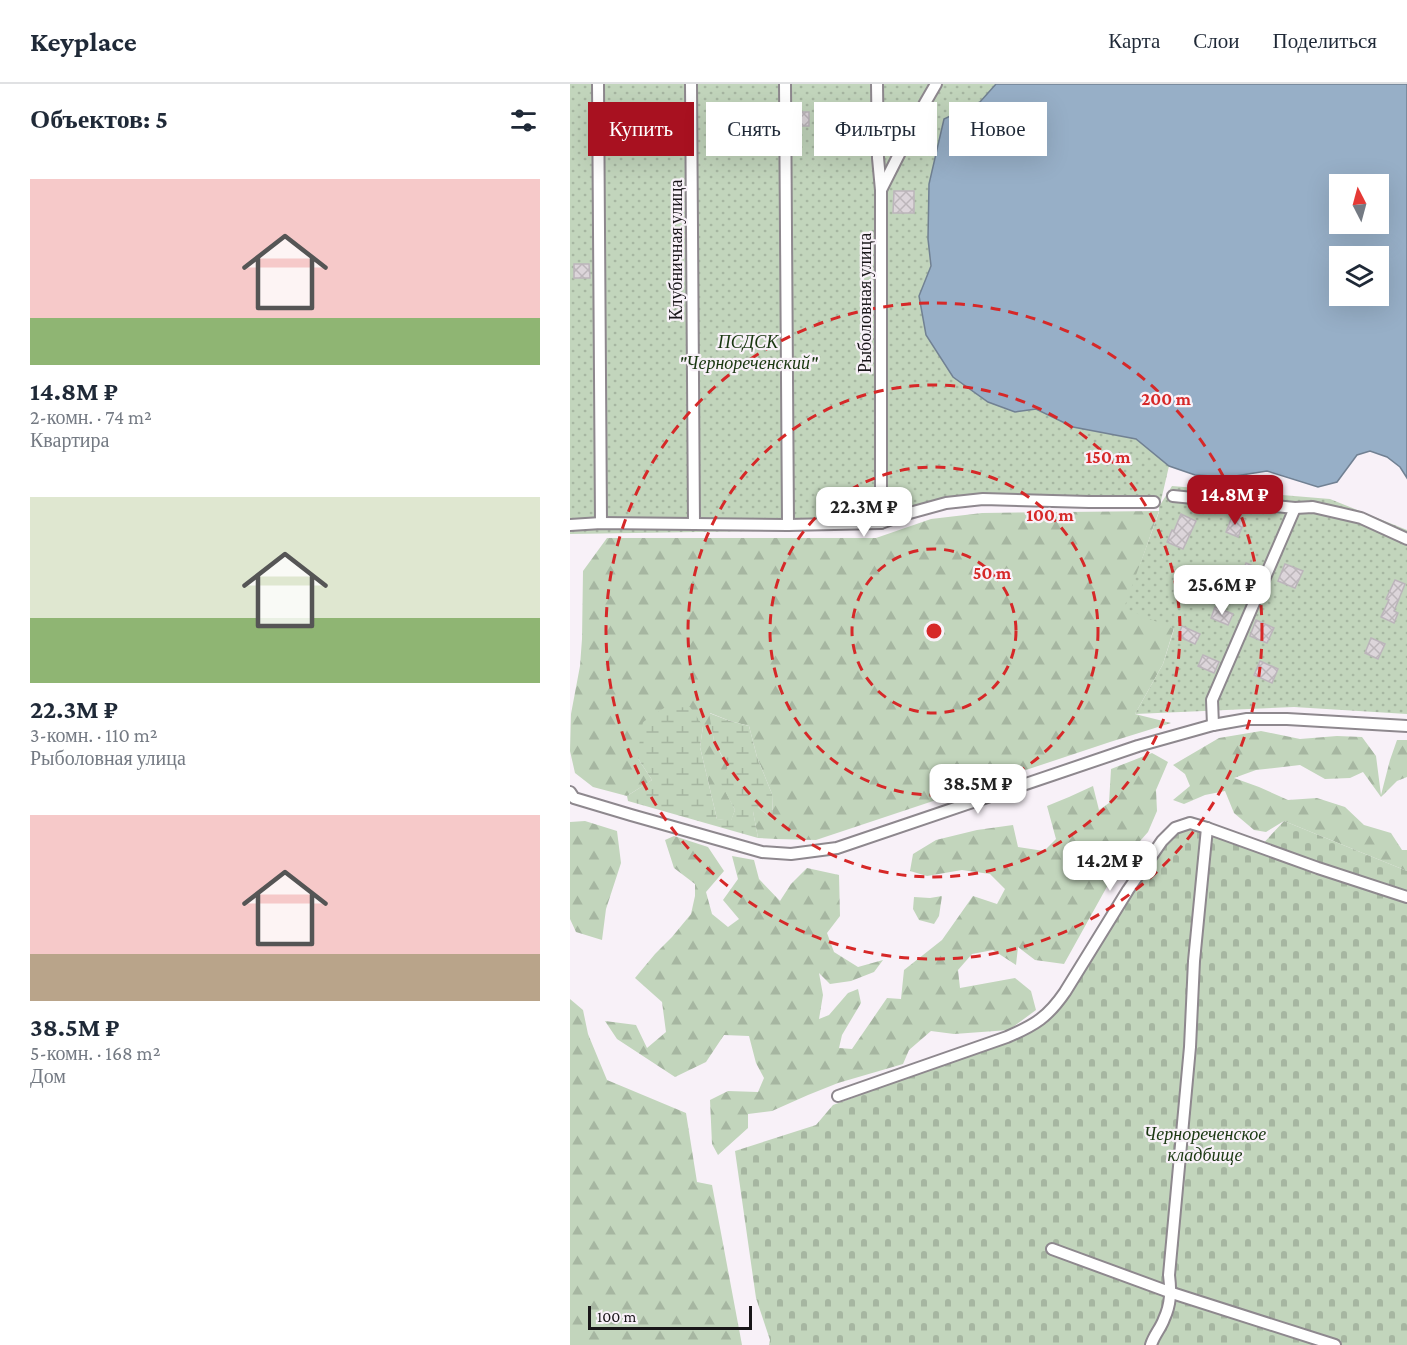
<!DOCTYPE html>
<html lang="ru">
<meta charset="utf-8">
<style>
body{margin:0;font-family:"Crimson Pro",serif;background:#f2f2f3;color:#1f2937;height:100vh;display:flex;flex-direction:column;font-size:22px;white-space:nowrap}
*{box-sizing:border-box;margin:0}
p{font-size:20px;color:#747a83}
.icon{flex:none;width:33px;height:33px;fill:none;stroke:currentColor;stroke-width:2;stroke-linecap:round;stroke-linejoin:round}
.map{position:relative;flex:1;overflow:hidden}
.side{display:flex;flex-direction:column;background:#fff;width:570px}
.side>*{flex:none}
.hud{position:absolute;left:18px;top:18px;width:570px;height:54px;display:flex;gap:12px}
.needle{width:39px;rotate:354deg}
.fabs{position:absolute;left:759px;top:90px;display:grid;gap:12px}
.fabs a{display:grid;place-items:center;width:60px;height:60px;border-radius:0px;background:#fff;box-shadow:0 6px 24px #0002;font-size:30px}
.scale{position:absolute;left:18px;bottom:15px;width:164px;box-sizing:border-box;padding-left:6px;border:3px solid #191619;border-top:0;font-size:16px;line-height:21px;white-space:nowrap;color:#191619;-webkit-text-stroke:4px #f8f1f8;paint-order:stroke}
.price{position:absolute;translate:-50% -51px;padding:0 14px;border-radius:12px;background:#fff;color:#222;font-size:20px;line-height:39px;filter:drop-shadow(0 2px 3px #0008)}
.price::after{content:'';position:absolute;left:50%;top:36px;width:18px;height:14px;margin-left:-9px;background:inherit;clip-path:polygon(0 0,100% 0,50% 100%)}
.price.active{background:#a81120;color:#fff}
ul{padding:0;list-style:none}
li{display:grid;align-content:center;gap:12px;height:318px;padding:0 30px}
li span{display:grid;place-items:center;height:186px;border-radius:0px;color:#555}
li>.icon{margin-inline-start:auto}
span .icon{width:108px;height:108px;fill:#fffc;stroke-width:1}
li b{font-size:26px}
h2{display:flex;justify-content:space-between;align-items:center;height:72px;padding:0 30px;font-size:26px}
.pill{padding:0 21px;border-radius:0px;background:#fff;box-shadow:0 6px 24px #0002;font-size:21px;line-height:54px}
.pill.active{background:#a81120;color:#fff}
header{display:flex;align-items:center;gap:36px;box-sizing:border-box;height:84px;padding:0 30px;background:#fff;border-bottom:2px solid #e0e1e3}
header strong{font-size:28px}
nav{display:flex;gap:33px;margin-inline-start:auto;font-size:21px}
main{display:flex;flex:1;min-height:0}
.map>svg:first-child{display:block}
.forest{fill:url(#forest-firs)}
.wetland{fill:url(#wetland-marsh)}
.cemetery{fill:url(#cemetery-stones)}
.garden{fill:url(#garden-dots)}
.water{fill:#97afc7;stroke:#718193;stroke-width:1.5;fill-rule:evenodd}
.building{fill:url(#building-cross-hatch);stroke:#bcb5bb;stroke-width:1.5}
.lines{fill:none;stroke-linecap:round;stroke-linejoin:round}
.street-casing{stroke:#8e888e;stroke-width:14}
.street{stroke:#fff;stroke-width:10}
.ring{fill:none;stroke:#d62828;stroke-width:3;stroke-dasharray:10 8}
.labels{text-anchor:middle;dominant-baseline:central;stroke-width:4.5;stroke-linejoin:round;paint-order:stroke}
.street-label{font-size:18px;fill:#191619;stroke:#f8f1f8}
.park-label{font-size:18px;font-style:italic;fill:#18360f;stroke:#f8f1f8}
.centre{fill:#d62828;stroke:#f8f1f8;stroke-width:3}
.ring-label{font-size:18px;text-anchor:middle;font-weight:bold;fill:#d62828;stroke:#f8f1f8;stroke-width:4.5;stroke-linejoin:round;paint-order:stroke}
</style>
<header>
<strong>Keyplace</strong>
<nav><a>Карта</a><a>Слои</a><a>Поделиться</a></nav>
</header>
<main>
<section class="side">
<h2>Объектов: 5<svg class="icon" aria-label="filters" viewBox="0 0 24 24"><path d="M4 7h16M4 17h16"/><circle cx="9" cy="7" r="2"/><circle cx="15" cy="17" r="2"/></svg></h2>
<ul>
<li><span style="background:linear-gradient(#f6c9c9 75%,#8fb573 0)"><svg class="icon" aria-label="home" viewBox="0 0 24 24"><path d="M3 11l9-7 9 7M6 9v11h12V9"/></svg></span><div><b>14.8M ₽</b><p>2-комн. · 74 m²</p><p>Квартира</p></div></li>
<li><span style="background:linear-gradient(#dfe7d0 65%,#8fb573 0)"><svg class="icon" aria-label="home" viewBox="0 0 24 24"><path d="M3 11l9-7 9 7M6 9v11h12V9"/></svg></span><div><b>22.3M ₽</b><p>3-комн. · 110 m²</p><p>Рыболовная улица</p></div></li>
<li><span style="background:linear-gradient(#f6c9c9 75%,#b9a48a 0)"><svg class="icon" aria-label="home" viewBox="0 0 24 24"><path d="M3 11l9-7 9 7M6 9v11h12V9"/></svg></span><div><b>38.5M ₽</b><p>5-комн. · 168 m²</p><p>Дом</p></div></li>
</ul>
</section>
<div class="map">
<svg width="837" height="1261" viewBox="0 0 837 1261">
<defs>
<pattern id="forest-firs" width="22" height="20" patternUnits="userSpaceOnUse" patternTransform="scale(1.5)"><rect width="22" height="20" fill="#c2d5bc"/><path d="M5 1l3.5 6h-7zM16 11l3.5 6h-7z" fill="#a6b6a1"/></pattern>
<pattern id="wetland-marsh" width="20" height="14" patternUnits="userSpaceOnUse" patternTransform="scale(1.5)"><rect width="20" height="14" fill="#c2d5bc"/><path d="M1 5h8M5 5V1M11 12h8M15 12V8" fill="none" stroke="#a6b6a1"/></pattern>
<pattern id="cemetery-stones" width="16" height="16" patternUnits="userSpaceOnUse" patternTransform="scale(1.5)"><rect width="16" height="16" fill="#c2d5bc"/><path d="M2 7V4a2 2 0 0 1 4 0v3zM10 15v-3a2 2 0 0 1 4 0v3z" fill="#a6b6a1"/></pattern>
<pattern id="garden-dots" width="8" height="8" patternUnits="userSpaceOnUse" patternTransform="scale(1.5)"><rect width="8" height="8" fill="#c2d5bc"/><path d="M2 2h.1M6 6h.1" fill="none" stroke="#a6b6a1" stroke-width="1.8" stroke-linecap="round"/></pattern>
<pattern id="building-cross-hatch" width="8" height="8" patternUnits="userSpaceOnUse" patternTransform="scale(1.5)"><rect width="8" height="8" fill="#dcd5da"/><path d="M0 0l8 8M0 8l8-8" fill="none" stroke="#bcb6ba"/></pattern>
</defs>
<rect width="100%" height="100%" fill="#f8f1f8"/>
<g class="forest">
<path d="M589 427 570 481 604 544 593 580 565 630 601 639 540 658 246 756 206 755 188 754 182 722 188 723 203 736 202 710 187 673 179 642 160 637 140 629 144 657 158 684 151 698 165 726 161 737 147 735 130 663 133 642 67 673 82 696 57 712 23 703 5 689 0 667 1 630 10 582 12 555 13 487 37 454H306L361 435 412 429Z"/>
<path d="M691 647 730 655 767 652 792 653 806 672 811 711 820 676 827 656H837V693L827 697 811 713 793 688 780 694 755 695 730 681 686 686 664 694 689 703 718 716 747 714 775 723 794 741 821 749 832 766H837V787L714 737 696 748 684 746 664 729 655 707 635 711 614 720 603 716 620 702 615 690 603 681 649 654Z"/>
<path d="M582 669 598 678 586 706 587 727 578 748 549 781 494 880 465 876 448 863 446 881 423 866 402 870 388 886 390 904 445 894 461 907 466 926 439 946 384 950 361 947 339 966 333 980 268 999 238 1011 202 1027 178 1030V1044L148 1071 142 1060 140 1016 158 1007 188 1008 194 994 186 979 179 952 154 951 136 978 105 993 47 955 35 937 66 941 77 964 96 948 92 918 65 894 85 870 102 853 121 830 125 812V800L104 784 95 756 104 752 138 763 154 787 136 808 142 830 158 843 169 835 153 816 168 795 162 772 184 776 189 795 210 817 221 800 237 784 269 791 270 832 257 849 264 868 288 883 313 876 304 888 281 897 260 900 249 889 253 911 249 935 259 931 278 909 288 905 291 919 272 951 269 964 282 965 317 914 331 915 334 886 372 856 403 812 427 820 435 805 420 790 392 786 357 792 340 787 343 770 366 756 407 746 443 741 448 763 474 767 486 755 477 722 499 713 523 702 529 726 539 719 541 685Z"/>
<path d="M15 737 47 747 51 779 36 825 32 856 6 848 0 835V738Z"/>
<path d="M372 812 369 832 364 840 349 836 343 825 344 813 360 814Z"/>
<path d="M0 915 13 926 18 950 37 996 116 1029 127 1098 142 1101 172 1261H0Z"/>
</g>
<path class="wetland" d="M120 623 133 642 130 663 147 735 161 736 165 726 150 698 158 683 144 657 139 629 160 637 179 642 187 673 202 710 203 736 188 723 183 727 188 754 58 717 57 712 82 696 67 673 73 638 94 624Z"/>
<path class="cemetery" d="M714 737 837 787V1261H199L200 1256 186 1214 165 1067 246 1041 263 1021 440 956 473 939 563 806 601 753 620 743 689 764Z"/>
<path class="garden" d="M0 0H426L410 18 374 35 359 100 358 155 361 182 349 212 445 328 466 325 503 343 566 355 599 382 590 421 602 402 760 415 837 446V630L724 623 565 630 593 580 604 545 554 524 589 428V423L437 421 391 422 356 430 312 445 0 450Z"/>
<path class="water" d="M426 0H837V394L830 383 817 373 800 367 787 371 767 398 748 403 697 387 659 393 625 391 599 382 566 355 503 343 466 325 445 328 418 318 383 293 356 251 349 212 361 182 358 155 359 100 374 35 410 18ZM770 100H808V140H770ZM770 172H808V212H770Z"/>
<g class="building">
<rect x="223" y="28" width="16" height="14"/>
<path d="M324 107H344V129H323Z"/>
<path d="M4 180H19L20 194H4Z"/>
<path d="M611 430 626 437 613 465 597 458 602 446 604 447Z"/>
<path d="M663 430 675 436 668 453 656 448Z"/>
<path d="M676 479 690 485 682 503 669 497Z"/>
<path d="M715 480 733 487 725 504 708 497Z"/>
<path d="M825 496 835 500 824 527 828 529 824 539 811 533 819 516 816 515Z"/>
<path d="M645 523 663 530 658 541 641 534Z"/>
<path d="M686 536 704 544 697 559 680 552Z"/>
<path d="M612 542 630 550 625 560 608 552Z"/>
<path d="M801 554 815 560 808 575 795 569Z"/>
<path d="M633 571 649 578 644 589 628 582Z"/>
<path d="M690 577 708 585 702 599 684 591Z"/>
</g>
<g class="lines">
<g class="street-casing">
<g id="street">
<path d="M28 0 31 439"/>
<path d="M121 0 124 440"/>
<path d="M215 0 218 441"/>
<path d="M307 0 308 74 311 106V439"/>
<path d="M311 106 355 19 366 0"/>
<path d="M603 412 725 424 743 423 791 434 837 455"/>
<path d="M0 441 31 439 218 441 311 439 336 430 376 419 413 415 519 418H584"/>
<path d="M643 641 642 616 725 424"/>
<path d="M0 708 4 714 61 731 192 768 221 770 267 764 568 662 643 641 677 635H717L837 642"/>
<path d="M268 1012 437 953C465 941 478 933 495 908L558 806 592 757 605 744 620 739 637 744 748 784 837 813"/>
<path d="M482 1165 602 1209 765 1261"/>
<path d="M581 1261C584 1251 591 1244 594 1235 601 1220 601 1207 599 1191L620 963 624 877 637 744"/>
</g>
</g>
<use href="#street" class="street"/>
</g>
<g class="ring">
<circle cx="364" cy="547" r="82"/>
<circle cx="364" cy="547" r="164"/>
<circle cx="364" cy="547" r="246"/>
<circle cx="364" cy="547" r="328"/>
</g>
<g class="labels">
<g class="street-label">
<text transform="translate(106 166) rotate(-90)">Клубничная улица</text>
<text transform="translate(295 219) rotate(-90)">Рыболовная улица</text>
</g>
<g class="park-label">
<text x="178" y="258">ПСДСК<tspan x="178" dy="21">"Чернореченский"</tspan></text>
<text x="635" y="1050">Чернореченское<tspan x="635" dy="21">кладбище</tspan></text>
</g>
</g>
<circle cx="364" cy="547" r="9" class="centre"/>
<g class="ring-label">
<text x="596" y="321">200 m</text>
<text x="538" y="379">150 m</text>
<text x="480" y="437">100 m</text>
<text x="422" y="495">50 m</text>
</g>
</svg>
<div class="fabs">
<a><svg class="needle" viewBox="-14 -14 28 28"><path d="M0-13l5 13h-10z" fill="#e53935"/><path d="M0 13l5-13h-10z" fill="#747a83"/></svg></a>
<a><svg class="icon" aria-label="layers" viewBox="0 0 24 24"><path d="M12 4l9 5-9 5-9-5zM3 14l9 5 9-5"/></svg></a>
</div>
<div class="scale">100 m</div>
<b class="price active" style="left:665px;top:442px">14.8M ₽</b>
<b class="price" style="left:294px;top:454px">22.3M ₽</b>
<b class="price" style="left:652px;top:532px">25.6M ₽</b>
<b class="price" style="left:408px;top:731px">38.5M ₽</b>
<b class="price" style="left:540px;top:808px">14.2M ₽</b>
<div class="hud">
<a class="pill active">Купить</a>
<a class="pill">Снять</a>
<a class="pill">Фильтры</a>
<a class="pill">Новое</a>
</div>
</div>
</main>
